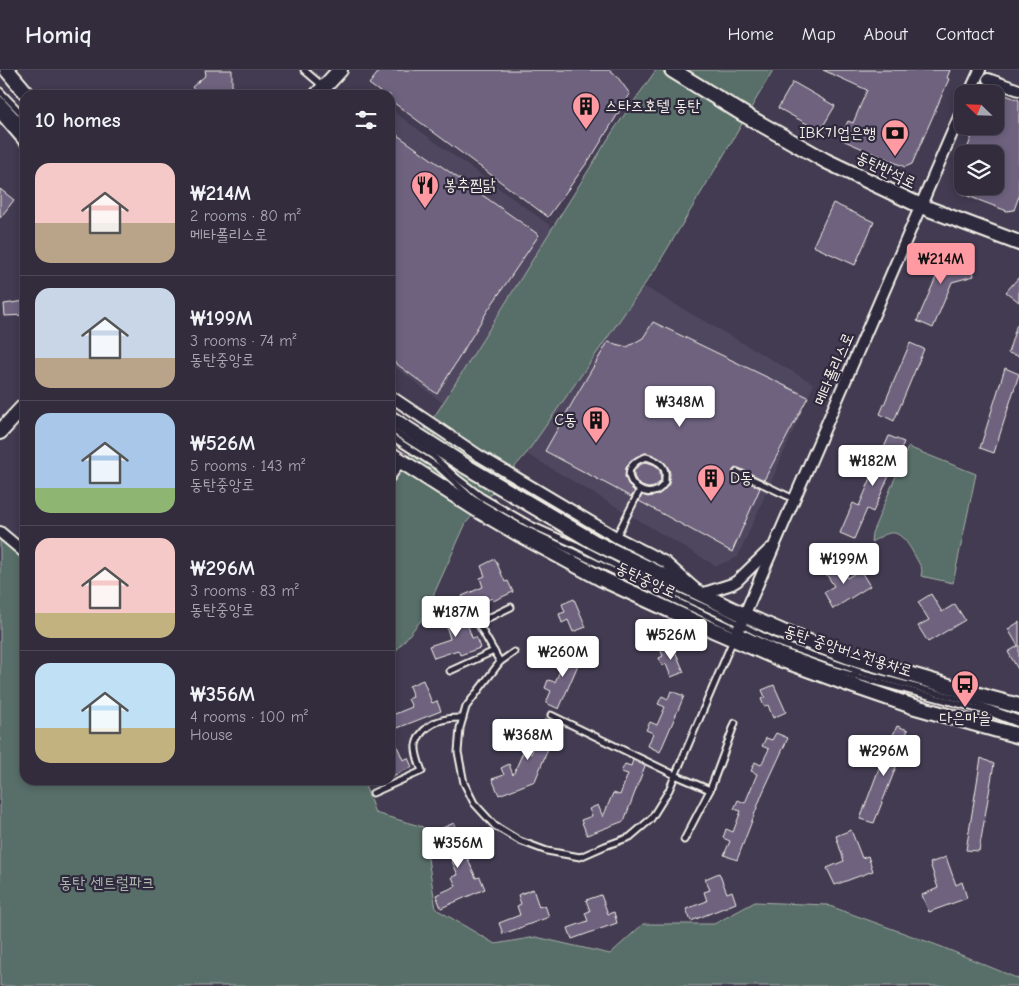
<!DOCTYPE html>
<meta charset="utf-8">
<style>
body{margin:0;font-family:"Comic Neue","Poor Story",sans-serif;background:#3d3848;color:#f1f3f6;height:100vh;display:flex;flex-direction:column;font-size:19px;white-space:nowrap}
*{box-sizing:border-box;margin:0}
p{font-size:16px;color:#a8a7b0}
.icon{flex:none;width:28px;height:28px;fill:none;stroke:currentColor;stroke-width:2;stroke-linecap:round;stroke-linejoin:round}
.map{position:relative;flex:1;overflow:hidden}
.drawer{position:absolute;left:20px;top:20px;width:375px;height:695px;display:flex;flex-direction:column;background:#322c3d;border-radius:15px;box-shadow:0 2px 8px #0003,0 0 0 1px #4d4857}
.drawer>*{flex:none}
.needle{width:32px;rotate:293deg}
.fabs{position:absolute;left:954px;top:15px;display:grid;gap:10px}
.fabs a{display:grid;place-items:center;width:50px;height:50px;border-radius:10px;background:#322c3d;box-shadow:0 2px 8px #0003,0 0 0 1px #4d4857;font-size:25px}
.price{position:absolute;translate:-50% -42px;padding:0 11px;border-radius:5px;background:#fff;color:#222;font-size:16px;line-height:32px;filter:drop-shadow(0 1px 2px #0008)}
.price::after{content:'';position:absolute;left:50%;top:30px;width:15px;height:11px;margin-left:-8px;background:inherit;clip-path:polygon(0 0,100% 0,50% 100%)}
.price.current{background:#ff9aa2;color:#111}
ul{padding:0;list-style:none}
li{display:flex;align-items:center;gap:15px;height:125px;padding:0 15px}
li+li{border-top:1px solid #4d4857}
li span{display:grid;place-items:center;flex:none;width:140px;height:100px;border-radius:15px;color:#555}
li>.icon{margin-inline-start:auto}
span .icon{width:60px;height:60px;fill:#fffc;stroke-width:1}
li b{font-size:21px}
h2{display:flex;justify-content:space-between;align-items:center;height:60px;padding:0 15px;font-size:21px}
header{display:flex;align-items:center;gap:30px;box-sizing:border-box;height:70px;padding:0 25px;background:#322c3d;border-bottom:1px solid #4d4857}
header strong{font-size:24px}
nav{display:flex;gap:28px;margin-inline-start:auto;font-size:18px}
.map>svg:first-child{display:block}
.built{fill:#4f475f}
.green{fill:#586e68;stroke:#a6b0a8}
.building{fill:#6e627f;stroke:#f4f1e8}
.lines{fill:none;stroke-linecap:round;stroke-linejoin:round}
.lane-casing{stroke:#f4f1e8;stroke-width:9}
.street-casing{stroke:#f4f1e8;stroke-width:14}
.secondary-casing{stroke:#f4f1e8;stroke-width:18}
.lane{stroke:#2f2a3d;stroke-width:5}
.street{stroke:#2f2a3d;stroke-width:10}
.secondary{stroke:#2f2a3d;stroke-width:14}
.labels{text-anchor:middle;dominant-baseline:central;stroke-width:4.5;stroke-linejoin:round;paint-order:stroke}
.poi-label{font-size:16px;fill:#f4f1e8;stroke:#2f2a3d;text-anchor:start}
.street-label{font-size:16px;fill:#f4f1e8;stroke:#2f2a3d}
.park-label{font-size:16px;fill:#aeb6ae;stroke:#2f2a3d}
</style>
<header>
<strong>Homiq</strong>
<nav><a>Home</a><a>Map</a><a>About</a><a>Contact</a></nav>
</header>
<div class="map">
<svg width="1019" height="916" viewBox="0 0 1019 916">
<rect width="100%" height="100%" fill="#423b51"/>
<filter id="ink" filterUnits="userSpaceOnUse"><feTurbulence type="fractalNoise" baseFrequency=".02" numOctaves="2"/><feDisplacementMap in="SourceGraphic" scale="10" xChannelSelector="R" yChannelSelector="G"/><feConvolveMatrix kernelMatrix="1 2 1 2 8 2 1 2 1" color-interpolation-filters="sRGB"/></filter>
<g filter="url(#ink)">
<path class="built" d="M390 39 596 189 814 314 738 487 716 496 451 339 390 293Z"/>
<g class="green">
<path d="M656 0H773L728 78 654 201 526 384 466 453 423 548 390 588V414L443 333 613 61Z"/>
<path d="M908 377 976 404 953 513 921 506 922 500 921 497C915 487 904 460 890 463 884 464 877 469 871 472L872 463Z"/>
<path d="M0 462 25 483V710H363L375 743 423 757 436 839 495 874 536 867 610 884 643 854H714L755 832 827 835 942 877 1019 909V916H0Z"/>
</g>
<g class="building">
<path d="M205 0H232V21L223 22 215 20 208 25H198L192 17 206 5Z"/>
<path d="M380 0H610L616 5 630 24 594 83 548 147 390 30V25H384L369 14Z"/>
<path d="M823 0H950L947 8 949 9 912 94 905 97 840 69 848 51 853 53 867 20Z"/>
<path d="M793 12 835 36 820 61 778 38Z"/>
<path d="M995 21 1019 30V126L1014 140 1007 141 960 123 957 116H995V84H965L976 56H995Z"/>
<path d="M390 60 539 165 488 240 437 324 390 289Z"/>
<path d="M0 119 14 130 0 148Z"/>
<path d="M833 133 874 152 855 195 813 176Z"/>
<path d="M934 179 949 195 972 193 974 206 952 212 933 258 917 251 937 205 921 190Z"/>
<path d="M1019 207V232L1006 222Z"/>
<path d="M25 231V245L5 246 4 234Z"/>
<path d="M653 252 808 327 764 410 739 398H736L733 400V403L735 406 760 418 732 482 639 431 642 425 648 427 658 425 666 418 669 414 670 404 669 399 666 394 659 388 651 384 645 383 631 390 626 398 625 407 630 417 635 421 631 427 545 381 579 321 608 272 627 277 643 268Z"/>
<path d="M1017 254H1019V286L1008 283Z"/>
<path d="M910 273 924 279 894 351 880 344Z"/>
<path d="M1005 298 1019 304 994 383 980 378Z"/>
<path d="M889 366 904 372 873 442 867 439 854 469 840 463 853 433 859 436Z"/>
<path d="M646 392 655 395 660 401 661 411 654 417 648 418 642 416 637 412 634 406V401L638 396Z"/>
<path d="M495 489 505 512 508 511 513 522 493 531 492 528 468 539 462 526 483 517 480 508 485 506 481 496Z"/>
<path d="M836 491 847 508 860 500 870 516 833 539 824 522 834 516 823 499Z"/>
<path d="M931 524 942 542 955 534 965 550 928 572 918 556 929 550 918 532Z"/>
<path d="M574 529 586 557 573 562 568 550 562 553 559 544 565 542 562 534Z"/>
<path d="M463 541 472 568 476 567 480 578 460 585 458 580 434 588 429 576 450 569 447 558 451 557 448 547Z"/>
<path d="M1019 552V601L1008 582 1018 576 1008 559Z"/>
<path d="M672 574 684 602 671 607 666 594 662 596 659 588 663 586 660 579Z"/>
<path d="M570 578 583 583 559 639 546 633 551 621 545 618 548 610 555 612 563 594 556 592 560 583 566 586Z"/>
<path d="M423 610 432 633 437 631 441 641 395 659 390 646 412 637 408 629 413 627 409 616Z"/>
<path d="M774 615 786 642 773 648 768 635 764 636 761 629 765 627 762 620Z"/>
<path d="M671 621 684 626 660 682 648 676 653 663 646 660 650 652 657 655 665 637 658 634 662 626 668 629Z"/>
<path d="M546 649 558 654 535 711 499 725 492 709 504 705 501 698 509 694 513 705 524 680 531 684 539 665 532 662 535 654 542 657Z"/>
<path d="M897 656 908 660 894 690 898 692 874 753 860 749 884 685Z"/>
<path d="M390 659 403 690 408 688 412 697 390 707Z"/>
<path d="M776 663 788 668 763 722 737 790 724 785 730 771 723 768 726 759 733 762 741 741 734 739 738 730 745 733 757 704 751 701 755 692 761 695 769 679 762 676 766 668 772 670Z"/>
<path d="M981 688 994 694 979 781 966 780Z"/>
<path d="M633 690 645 696 624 751 587 765 581 750 592 746 589 739 598 735 603 747 613 723 620 725 628 704 621 702 625 694 631 696Z"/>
<path d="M454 753 468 784 466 785 476 808 480 807 485 819 441 838 436 825 456 816 452 807 458 805 449 784 447 785 440 770 444 768 440 759Z"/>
<path d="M851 760 862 788 868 786 873 801 835 815 827 798 844 791 836 766Z"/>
<path d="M946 787 956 815 962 812 967 828 929 842 922 825 938 818 930 793Z"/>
<path d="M719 803 727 823 732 821 736 833 691 851 686 839 707 831 704 822 710 820 705 809Z"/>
<path d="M533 819 539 837 545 835 549 847 503 864 499 853 520 845 517 836 521 834 518 825Z"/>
<path d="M601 825 608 844 614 842 617 853 572 869 568 858 588 851 585 843 590 841 586 830Z"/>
</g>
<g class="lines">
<g class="lane-casing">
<g id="lane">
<path d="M304 0 324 17"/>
<path d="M0 21 25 47"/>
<path d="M0 29 25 56"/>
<path d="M390 359 433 386 457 408 482 427 529 454 576 475 638 507 724 546 771 570 789 577 863 603 975 633 1019 649"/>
<path d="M390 366 438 397 473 429 519 456 779 580 831 599 862 608 985 641 1019 654"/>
<path d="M646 387C657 390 667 395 665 408 665 412 665 412 663 415 646 439 607 399 646 387Z"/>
<path d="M737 402 794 429"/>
<path d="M616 467 640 420"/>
<path d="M514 582 500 592 466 637 460 658 458 682 464 713 474 733 495 756 520 771 547 781 580 787 605 776 630 767 651 749 669 720 733 570"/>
<path d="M500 592 478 553 511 537"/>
<path d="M450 601 494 581"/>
<path d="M551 645 675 705 710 720 735 653"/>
<path d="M373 723 422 701C419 693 415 683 416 675 419 660 434 651 447 649 452 648 458 648 463 648"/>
<path d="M684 770 710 720"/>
</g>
</g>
<g class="street-casing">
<g id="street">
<path d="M988 9 1019 20"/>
<path d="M969 24 980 0"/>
<path d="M390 326 478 385 616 467 665 492 701 524 732 514 737 511 770 479"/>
<path d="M390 406 400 391"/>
<path d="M0 462 25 483"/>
<path d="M734 569 962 40"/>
</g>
</g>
<g class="secondary-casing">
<g id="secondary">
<path d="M7 0 28 25"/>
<path d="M672 0 745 45 826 91 921 136 1019 173"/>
<path d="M317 25 340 0"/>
<path d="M0 40 25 69"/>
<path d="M390 348 467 397 594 472 744 545 785 563 847 586 989 628 1019 636"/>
<path d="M0 362 25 335"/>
<path d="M390 384 481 442 517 463 602 509 713 560 780 589 851 615 912 636 1019 666"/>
</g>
</g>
<use href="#lane" class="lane"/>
<use href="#street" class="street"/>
<use href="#secondary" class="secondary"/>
</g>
</g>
<defs>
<g id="building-pin" transform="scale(1.4375)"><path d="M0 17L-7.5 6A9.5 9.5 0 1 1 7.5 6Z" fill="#ff9aa2" stroke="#2f2a3d"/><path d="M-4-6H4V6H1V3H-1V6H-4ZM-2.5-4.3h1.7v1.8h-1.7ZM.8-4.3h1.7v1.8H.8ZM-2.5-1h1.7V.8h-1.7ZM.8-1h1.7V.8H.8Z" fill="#111"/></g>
<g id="bank-pin" transform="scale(1.4375)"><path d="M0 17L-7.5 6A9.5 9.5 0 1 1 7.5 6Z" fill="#ff9aa2" stroke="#2f2a3d"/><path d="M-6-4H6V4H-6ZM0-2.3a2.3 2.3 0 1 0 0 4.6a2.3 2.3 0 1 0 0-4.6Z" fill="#111"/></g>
<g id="restaurant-pin" transform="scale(1.4375)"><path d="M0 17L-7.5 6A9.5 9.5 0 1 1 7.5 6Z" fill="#ff9aa2" stroke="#2f2a3d"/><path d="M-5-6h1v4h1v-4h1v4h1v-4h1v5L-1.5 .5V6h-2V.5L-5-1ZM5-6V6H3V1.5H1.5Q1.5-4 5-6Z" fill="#111"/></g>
<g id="bus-pin" transform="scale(1.4375)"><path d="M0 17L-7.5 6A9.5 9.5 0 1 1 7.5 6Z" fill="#ff9aa2" stroke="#2f2a3d"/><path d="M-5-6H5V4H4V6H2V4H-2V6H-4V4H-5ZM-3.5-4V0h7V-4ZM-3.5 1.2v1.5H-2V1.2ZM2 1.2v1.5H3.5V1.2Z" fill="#111"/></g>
</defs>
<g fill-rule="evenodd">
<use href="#building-pin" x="586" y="36"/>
<use href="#bank-pin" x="895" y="63"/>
<use href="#restaurant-pin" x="425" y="115"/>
<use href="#building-pin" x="596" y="350"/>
<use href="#building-pin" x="711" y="408"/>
<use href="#bus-pin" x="965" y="614"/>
</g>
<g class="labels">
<g class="poi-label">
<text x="605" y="36">스타즈호텔 동탄</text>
<text x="876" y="63" text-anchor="end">IBK기업은행</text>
<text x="444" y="115">봉추찜닭</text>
<text x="577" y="350" text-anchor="end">C동</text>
<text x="730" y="408">D동</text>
<text x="965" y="648" text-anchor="middle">다은마을</text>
</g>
<g class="street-label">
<text transform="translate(886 100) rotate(26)">동탄반석로</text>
<text transform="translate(834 299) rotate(-67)">메타폴리스로</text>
<text transform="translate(646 510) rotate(25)">동탄중앙로</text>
<text transform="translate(848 581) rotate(18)">동탄 중앙버스전용차로</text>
</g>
<g class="park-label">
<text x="107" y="813">동탄 센트럴파크</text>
</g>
</g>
</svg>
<div class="fabs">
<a><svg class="needle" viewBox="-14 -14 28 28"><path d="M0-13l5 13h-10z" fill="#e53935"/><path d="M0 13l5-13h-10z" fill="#a8a7b0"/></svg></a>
<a><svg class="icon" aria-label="layers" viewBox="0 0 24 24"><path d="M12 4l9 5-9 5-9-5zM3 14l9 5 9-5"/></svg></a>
</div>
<b class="price current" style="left:941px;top:215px">₩214M</b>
<b class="price" style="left:680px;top:358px">₩348M</b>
<b class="price" style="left:873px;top:417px">₩182M</b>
<b class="price" style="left:844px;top:515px">₩199M</b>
<b class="price" style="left:456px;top:568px">₩187M</b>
<b class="price" style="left:671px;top:591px">₩526M</b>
<b class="price" style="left:563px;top:608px">₩260M</b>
<b class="price" style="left:528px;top:691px">₩368M</b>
<b class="price" style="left:884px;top:707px">₩296M</b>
<b class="price" style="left:458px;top:799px">₩356M</b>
<section class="drawer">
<h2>10 homes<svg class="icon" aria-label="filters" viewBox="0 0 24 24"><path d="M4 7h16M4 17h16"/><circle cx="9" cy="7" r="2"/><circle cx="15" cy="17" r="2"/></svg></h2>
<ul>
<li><span style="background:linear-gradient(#f6c9c9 60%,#b9a48a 0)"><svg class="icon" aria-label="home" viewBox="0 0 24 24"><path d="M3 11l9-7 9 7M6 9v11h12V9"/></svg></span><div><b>₩214M</b><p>2 rooms · 80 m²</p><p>메타폴리스로</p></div></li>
<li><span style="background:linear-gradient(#c9d6e8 70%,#b9a48a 0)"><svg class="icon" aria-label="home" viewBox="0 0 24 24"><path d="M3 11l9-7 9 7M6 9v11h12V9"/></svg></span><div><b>₩199M</b><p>3 rooms · 74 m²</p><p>동탄중앙로</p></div></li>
<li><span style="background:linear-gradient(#a9c7e8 75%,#8fb573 0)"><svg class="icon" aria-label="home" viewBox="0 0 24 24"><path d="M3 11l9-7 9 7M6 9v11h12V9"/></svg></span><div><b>₩526M</b><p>5 rooms · 143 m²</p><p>동탄중앙로</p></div></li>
<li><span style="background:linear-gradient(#f6c9c9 75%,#c2b280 0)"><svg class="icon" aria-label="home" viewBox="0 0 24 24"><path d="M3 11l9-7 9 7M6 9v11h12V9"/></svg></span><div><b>₩296M</b><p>3 rooms · 83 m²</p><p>동탄중앙로</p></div></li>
<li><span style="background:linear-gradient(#bfe0f5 65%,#c2b280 0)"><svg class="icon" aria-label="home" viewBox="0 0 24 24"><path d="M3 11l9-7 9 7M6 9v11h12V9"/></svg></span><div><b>₩356M</b><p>4 rooms · 100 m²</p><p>House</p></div></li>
</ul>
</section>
</div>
